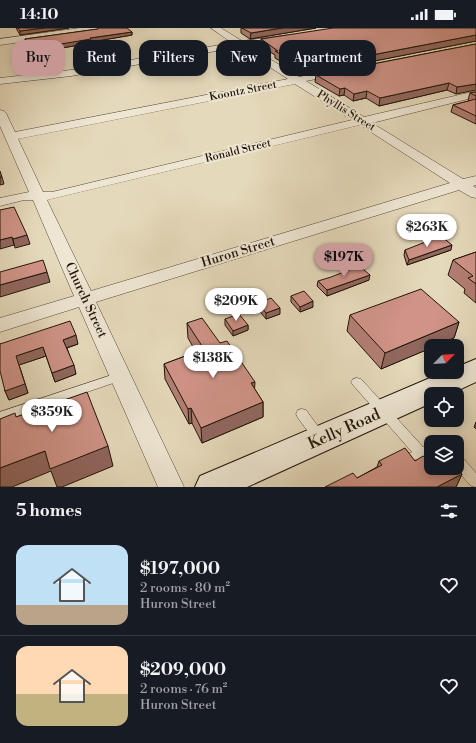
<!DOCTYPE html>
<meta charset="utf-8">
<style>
body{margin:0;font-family:"Libre Bodoni",serif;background:#20242c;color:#f1f3f6;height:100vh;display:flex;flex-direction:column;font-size:15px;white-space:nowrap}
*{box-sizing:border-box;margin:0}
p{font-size:13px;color:#9ea1a6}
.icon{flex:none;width:22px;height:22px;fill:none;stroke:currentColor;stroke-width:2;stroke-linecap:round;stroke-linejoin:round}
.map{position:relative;height:459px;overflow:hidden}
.sheet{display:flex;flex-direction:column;background:#171b24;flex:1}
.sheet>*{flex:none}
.hud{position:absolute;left:12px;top:12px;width:452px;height:36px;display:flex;gap:8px}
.needle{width:26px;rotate:65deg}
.controls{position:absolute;left:424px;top:311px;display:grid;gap:8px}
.controls a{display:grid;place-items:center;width:40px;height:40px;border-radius:8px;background:#171b24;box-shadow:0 2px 10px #0003;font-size:20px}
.price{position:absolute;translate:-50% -34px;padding:0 9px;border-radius:14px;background:#fff;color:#222;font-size:13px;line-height:26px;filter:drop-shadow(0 1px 2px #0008)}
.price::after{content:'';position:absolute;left:50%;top:24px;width:12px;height:9px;margin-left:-6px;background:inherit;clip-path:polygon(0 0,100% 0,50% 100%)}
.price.on{background:#c59692;color:#111}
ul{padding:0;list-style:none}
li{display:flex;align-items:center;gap:12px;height:100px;padding:0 16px}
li+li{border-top:1px solid #363941}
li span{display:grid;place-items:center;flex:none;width:112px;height:80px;border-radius:12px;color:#555}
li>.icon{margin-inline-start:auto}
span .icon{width:48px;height:48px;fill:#fffc;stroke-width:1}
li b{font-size:17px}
h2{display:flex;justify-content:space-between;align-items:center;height:48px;padding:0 16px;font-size:17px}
.pill{padding:0 14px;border-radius:12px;background:#171b24;box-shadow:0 2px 10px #0003;font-size:14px;line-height:36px}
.pill.on{background:#c59692;color:#111}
.status{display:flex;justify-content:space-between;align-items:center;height:28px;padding:0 20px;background:#171b24;direction:ltr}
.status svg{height:11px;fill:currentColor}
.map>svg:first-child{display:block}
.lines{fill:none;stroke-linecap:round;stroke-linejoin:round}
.lane-casing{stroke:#514636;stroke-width:1}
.street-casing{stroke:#514636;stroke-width:1}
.secondary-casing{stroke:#201509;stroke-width:2}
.lane{fill:#eee6d3;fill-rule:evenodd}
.street{fill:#eee6d3;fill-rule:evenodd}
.secondary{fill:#eee6d3;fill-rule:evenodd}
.wall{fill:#b27e74;stroke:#201509}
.shaded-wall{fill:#91675e;stroke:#201509}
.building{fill:#cf9387;stroke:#201509}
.labels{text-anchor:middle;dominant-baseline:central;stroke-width:4;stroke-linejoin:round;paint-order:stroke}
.far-street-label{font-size:11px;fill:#201509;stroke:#eee6d3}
.street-label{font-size:13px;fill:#201509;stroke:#eee6d3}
.near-street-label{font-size:16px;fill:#201509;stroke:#eee6d3}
</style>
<div class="status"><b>14:10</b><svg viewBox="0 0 49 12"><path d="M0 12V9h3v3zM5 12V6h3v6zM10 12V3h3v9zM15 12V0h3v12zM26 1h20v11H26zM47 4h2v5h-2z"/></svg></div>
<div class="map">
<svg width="476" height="459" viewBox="0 0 476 459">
<rect width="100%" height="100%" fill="#e5d9bb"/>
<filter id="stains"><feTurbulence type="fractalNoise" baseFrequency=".005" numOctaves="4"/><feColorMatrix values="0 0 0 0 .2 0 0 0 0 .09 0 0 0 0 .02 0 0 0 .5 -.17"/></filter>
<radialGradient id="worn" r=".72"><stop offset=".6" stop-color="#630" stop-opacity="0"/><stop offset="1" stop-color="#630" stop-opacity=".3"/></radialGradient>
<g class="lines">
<g class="lane-casing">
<g id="lane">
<path d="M121 344 125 345 127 348 125 351 0 394V384Z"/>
<path d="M357 350 361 351 423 419 431 415V427L422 432 429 441 427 445 422 447C415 444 410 437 407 430L408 426 412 424 353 357 351 354 353 351Z"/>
<path d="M302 381 306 382 323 405 325 409 323 413 319 414 315 413 298 390 296 386 298 382Z"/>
<path d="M457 427 462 429 476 445V459L471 458 455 440H457Z"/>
</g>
</g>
<g class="street-casing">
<g id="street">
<path d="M80 0H102L98 3 0 17V11Z"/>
<path d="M211 0H221L242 13 287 7 288 9 287 11 249 18 299 49 338 41 342 42 343 44 342 46 306 53 364 89 476 63V69L372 95 463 151 476 148V157L473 158 476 160V170L471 169 459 162 96 274 184 459H158L79 279 0 304V290L74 268 33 172H24L0 178V170L29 164 0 98V82L4 83 6 85 15 104 288 51 239 19 71 48 0 56V50L71 42 232 15ZM295 56 352 92 52 164H43L18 111ZM360 97 450 155 91 263 47 172Z"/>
</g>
</g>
<g class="secondary-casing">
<path id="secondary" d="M476 331V354L450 366H431V375L247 459H195L200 448 444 344H457V339Z"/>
</g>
<use href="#lane" class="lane"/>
<use href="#street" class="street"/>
<use href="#secondary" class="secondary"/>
</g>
<g class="wall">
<path d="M16 0H69L20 7Z"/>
<path d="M241 0H316L250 11 241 5Z"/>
<path d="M476 0V13L303 47 275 30V27L261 18V11Z"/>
<path d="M98 1 132 4V7L91 14 92 15 31 25 25 15V11Z"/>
<path d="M476 16 456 66 447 62 379 78 366 70 353 73 344 67 339 68 315 54 316 47Z"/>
<path d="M476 64V96L451 84 453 77 469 73 468 72 470 65Z"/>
<path d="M405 222H451L407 237 404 227Z"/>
<path d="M476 224V275L464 265 465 261 448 247 453 232Z"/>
<path d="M369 252 327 268 317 258 318 253Z"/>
<path d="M291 268 313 279 300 284 291 274Z"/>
<path d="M258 275 280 286 266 291 257 280Z"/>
<path d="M350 287 459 294 454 310 381 341 347 303Z"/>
<path d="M225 291 248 297V302L233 308 225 297Z"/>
<path d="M187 295 220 315 254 360 263 374V389L202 415 192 395 189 396 165 351 164 336 196 324 188 310Z"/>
<path d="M0 316H78L67 320 76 346 55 354 46 328 19 337 28 365 9 372 5 363Z"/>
<path d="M476 394V401L474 399Z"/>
<path d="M430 432 462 446 456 459H325L357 450 377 439 379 433Z"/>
</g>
<g class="shaded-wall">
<path d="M44 0H69L20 7V3Z"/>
<path d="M282 0H316L250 11 251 5Z"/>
<path d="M132 4V7L91 14 92 15 31 25V21L90 10Z"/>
<path d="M476 7V13L303 47 304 40Z"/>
<path d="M449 55 447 62 379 78 380 70Z"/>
<path d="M476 56V62L456 66 457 59Z"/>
<path d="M345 60 344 67 339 68 340 61Z"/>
<path d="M367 63 366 70 353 73 354 66Z"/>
<path d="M0 149H2L4 156 0 157Z"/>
<path d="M27 207 30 216 15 220 13 211Z"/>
<path d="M12 209 14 217 0 221V212Z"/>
<path d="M452 217 451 222 407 237 409 232Z"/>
<path d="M47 244 50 254 0 269V257Z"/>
<path d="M370 247 369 252 327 268V262Z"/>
<path d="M313 273V279L300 284V279Z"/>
<path d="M280 280V286L266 291V285Z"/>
<path d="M459 294 454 310 435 318H431V320L381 341 385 325Z"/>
<path d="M248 297V302L233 308V303Z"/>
<path d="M76 307 78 316 66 320 63 312Z"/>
<path d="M43 319 46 328 19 337 28 365 9 372 5 363 16 328Z"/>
<path d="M74 337 76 346 55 354 52 345Z"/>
<path d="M255 354 254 369 251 355Z"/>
<path d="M263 374V389L202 415 201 400Z"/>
<path d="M191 380 192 395 189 396 188 381Z"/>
<path d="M108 418 113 438 62 459H57L51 443 12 459H0V440L45 423Z"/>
<path d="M462 446 456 459H437Z"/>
</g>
<g class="building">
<path d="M18 0H44L20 3Z"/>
<path d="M99 0H127L132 4 90 10 91 11 31 21 25 11 98 1Z"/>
<path d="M242 0H282L251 5Z"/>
<path d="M333 0H476V7L304 40 275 23H278L261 11Z"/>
<path d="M476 16V56L457 59 449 55 380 70 367 63 354 66 345 60 340 61 316 47Z"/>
<path d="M476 64V68L470 65Z"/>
<path d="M476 71V88L453 77Z"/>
<path d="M0 143 2 149H0Z"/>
<path d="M14 179 27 207 13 211 12 209 0 212V182Z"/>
<path d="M441 208 452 217 409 232 405 222Z"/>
<path d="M476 224V256L468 250 473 248 453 232Z"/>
<path d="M43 232 47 244 0 257V244Z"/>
<path d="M362 237 364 242 370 247 327 262 318 253 331 249Z"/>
<path d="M421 261 459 294 385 325 350 287Z"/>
<path d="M304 263 313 273 300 279 291 268Z"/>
<path d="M271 270 280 280 266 285 258 275Z"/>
<path d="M239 286 248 297 233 303 225 291Z"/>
<path d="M202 290 220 315 227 313 255 354 251 355 263 374 201 400 191 380 188 381 164 336 204 321 187 295Z"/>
<path d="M70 293 76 307 63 312 74 337 52 345 43 319 16 328 25 356 5 363 0 343V316Z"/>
<path d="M87 364 108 418 50 441 45 423 0 440V391L15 385 16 389Z"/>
<path d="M405 420 415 433 423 428 430 432H431V440H457L462 446 437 459H325L353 445 357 450 382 437 379 433Z"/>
</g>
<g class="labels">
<g class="far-street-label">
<text transform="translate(243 63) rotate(-11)">Koontz Street</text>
<text transform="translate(346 83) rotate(32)">Phyllis Street</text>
<text transform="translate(238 123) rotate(-14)">Ronald Street</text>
</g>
<g class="street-label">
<text transform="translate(238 224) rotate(-17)">Huron Street</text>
<text transform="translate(86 272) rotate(65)">Church Street</text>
</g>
<g class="near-street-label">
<text transform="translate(344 401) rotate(-24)">Kelly Road</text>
</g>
</g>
<rect width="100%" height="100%" filter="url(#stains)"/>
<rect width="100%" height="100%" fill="url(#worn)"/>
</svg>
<div class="controls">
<a><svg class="needle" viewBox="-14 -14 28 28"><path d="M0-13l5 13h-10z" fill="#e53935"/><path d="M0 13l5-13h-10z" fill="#9ea1a6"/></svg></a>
<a><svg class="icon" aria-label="locate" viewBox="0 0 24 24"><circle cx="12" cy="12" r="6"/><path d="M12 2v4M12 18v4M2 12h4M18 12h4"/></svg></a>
<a><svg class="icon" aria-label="layers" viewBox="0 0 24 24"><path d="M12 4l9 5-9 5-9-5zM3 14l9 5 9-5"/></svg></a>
</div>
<b class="price" style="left:427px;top:220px">$263K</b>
<b class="price on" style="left:344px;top:250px">$197K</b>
<b class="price" style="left:236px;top:294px">$209K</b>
<b class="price" style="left:213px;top:351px">$138K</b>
<b class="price" style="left:52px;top:405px">$359K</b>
<div class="hud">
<a class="pill on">Buy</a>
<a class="pill">Rent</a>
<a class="pill">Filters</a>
<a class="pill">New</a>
<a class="pill">Apartment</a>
</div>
</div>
<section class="sheet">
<h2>5 homes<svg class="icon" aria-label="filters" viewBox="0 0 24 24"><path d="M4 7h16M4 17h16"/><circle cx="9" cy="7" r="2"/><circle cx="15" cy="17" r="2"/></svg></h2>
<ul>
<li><span style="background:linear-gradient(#bfe0f5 75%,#b9a48a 0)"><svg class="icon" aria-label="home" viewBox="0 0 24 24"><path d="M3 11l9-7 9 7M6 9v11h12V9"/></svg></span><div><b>$197,000</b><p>2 rooms · 80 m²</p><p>Huron Street</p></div><svg class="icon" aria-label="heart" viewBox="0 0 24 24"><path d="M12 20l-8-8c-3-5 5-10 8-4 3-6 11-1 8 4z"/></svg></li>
<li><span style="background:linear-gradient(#ffd9b3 60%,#c2b280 0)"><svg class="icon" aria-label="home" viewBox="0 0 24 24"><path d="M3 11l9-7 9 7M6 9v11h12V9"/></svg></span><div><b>$209,000</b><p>2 rooms · 76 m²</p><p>Huron Street</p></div><svg class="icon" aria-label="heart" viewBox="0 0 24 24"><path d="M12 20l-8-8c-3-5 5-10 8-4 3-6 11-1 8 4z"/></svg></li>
</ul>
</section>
